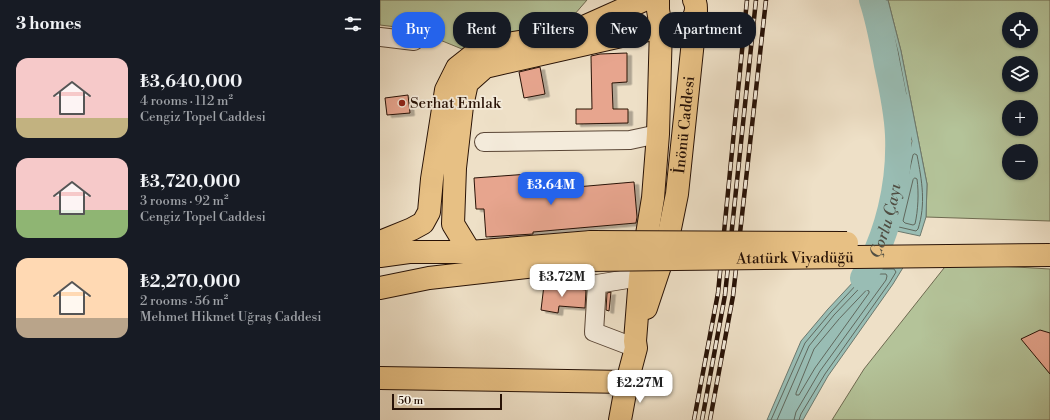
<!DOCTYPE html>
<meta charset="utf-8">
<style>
body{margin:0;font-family:"Libre Bodoni",serif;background:#20242c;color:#f1f3f6;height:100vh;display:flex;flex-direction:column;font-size:15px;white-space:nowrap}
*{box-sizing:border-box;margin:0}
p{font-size:13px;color:#9ea1a6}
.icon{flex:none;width:22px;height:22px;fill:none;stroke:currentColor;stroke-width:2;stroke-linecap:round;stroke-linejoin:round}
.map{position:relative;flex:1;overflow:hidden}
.side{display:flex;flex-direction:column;background:#171b24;width:380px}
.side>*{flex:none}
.banner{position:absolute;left:12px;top:12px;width:380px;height:36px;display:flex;gap:8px}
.fabs{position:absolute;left:622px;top:12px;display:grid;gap:8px}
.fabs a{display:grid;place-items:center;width:36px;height:36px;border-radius:50%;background:#171b24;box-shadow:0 1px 3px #0004;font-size:20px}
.scale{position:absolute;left:12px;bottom:10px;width:110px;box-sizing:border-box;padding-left:4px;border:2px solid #281206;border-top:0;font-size:11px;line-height:14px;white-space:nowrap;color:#281206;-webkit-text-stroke:3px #f4ebdb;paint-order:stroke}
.price{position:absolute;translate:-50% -34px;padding:0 9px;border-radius:8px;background:#fff;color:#222;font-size:13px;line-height:26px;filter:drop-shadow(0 1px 2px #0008)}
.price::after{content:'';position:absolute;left:50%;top:24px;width:12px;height:9px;margin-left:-6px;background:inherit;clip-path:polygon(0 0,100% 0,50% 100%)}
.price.on{background:#2563eb;color:#fff}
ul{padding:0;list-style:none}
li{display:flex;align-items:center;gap:12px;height:100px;padding:0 16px}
li span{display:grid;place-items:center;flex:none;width:112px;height:80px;border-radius:12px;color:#555}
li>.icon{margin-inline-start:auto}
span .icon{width:48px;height:48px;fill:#fffc;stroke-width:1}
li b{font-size:17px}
h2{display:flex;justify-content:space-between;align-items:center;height:48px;padding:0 16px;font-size:17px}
.pill{padding:0 14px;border-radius:16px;background:#171b24;box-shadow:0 1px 3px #0004;font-size:14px;line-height:36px}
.pill.on{background:#2563eb;color:#fff}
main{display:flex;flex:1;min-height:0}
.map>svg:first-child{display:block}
.green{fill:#b4c399;stroke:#6e6a50;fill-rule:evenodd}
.water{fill:#99bdb4;stroke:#6c796e}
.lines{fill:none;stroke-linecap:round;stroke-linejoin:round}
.shore{stroke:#60685d;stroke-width:1}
.river{stroke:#99bdb4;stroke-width:26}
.building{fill:#e7a58e;stroke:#281206;filter:url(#shadow)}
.minor-casing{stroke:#5a4636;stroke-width:20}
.major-casing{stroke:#281206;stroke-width:24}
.minor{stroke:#f4ebdb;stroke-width:18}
.major{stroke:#e7c084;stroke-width:22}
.rail-casing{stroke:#281206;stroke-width:4.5}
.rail{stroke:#f4ebdb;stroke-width:3;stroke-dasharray:9;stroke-linecap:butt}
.major-bridge-casing{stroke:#281206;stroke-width:24;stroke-linecap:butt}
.major-bridge{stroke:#e7c084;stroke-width:22}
.poi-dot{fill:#8f2418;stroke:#f4ebdb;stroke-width:1.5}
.labels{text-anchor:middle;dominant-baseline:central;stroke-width:3.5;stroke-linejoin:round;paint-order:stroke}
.poi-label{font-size:15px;fill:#281206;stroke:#f4ebdb;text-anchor:start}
.street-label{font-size:15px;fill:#281206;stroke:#f4ebdb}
.water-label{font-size:16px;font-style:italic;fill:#504e43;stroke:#f4ebdb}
</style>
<main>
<section class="side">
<h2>3 homes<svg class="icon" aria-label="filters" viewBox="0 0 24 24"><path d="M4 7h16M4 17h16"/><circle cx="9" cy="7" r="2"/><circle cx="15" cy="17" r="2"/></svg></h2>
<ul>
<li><span style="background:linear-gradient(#f6c9c9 75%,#c2b280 0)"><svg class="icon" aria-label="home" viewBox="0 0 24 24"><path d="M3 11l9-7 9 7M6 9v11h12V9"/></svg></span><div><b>₺3,640,000</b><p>4 rooms · 112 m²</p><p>Cengiz Topel Caddesi</p></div></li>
<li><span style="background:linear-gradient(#f6c9c9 65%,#8fb573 0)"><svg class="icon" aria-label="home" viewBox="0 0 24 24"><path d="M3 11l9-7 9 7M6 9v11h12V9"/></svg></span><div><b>₺3,720,000</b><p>3 rooms · 92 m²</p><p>Cengiz Topel Caddesi</p></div></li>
<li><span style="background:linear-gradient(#ffd9b3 75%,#b9a48a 0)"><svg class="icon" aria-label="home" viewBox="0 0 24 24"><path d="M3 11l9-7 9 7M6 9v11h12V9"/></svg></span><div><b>₺2,270,000</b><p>2 rooms · 56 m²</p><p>Mehmet Hikmet Uğraş Caddesi</p></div></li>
</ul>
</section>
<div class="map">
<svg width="670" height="420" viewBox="0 0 670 420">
<defs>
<filter id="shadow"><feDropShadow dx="4.5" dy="2.5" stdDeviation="0" flood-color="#0004"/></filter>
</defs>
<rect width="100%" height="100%" fill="#eee0c7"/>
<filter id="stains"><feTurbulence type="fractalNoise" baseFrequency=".005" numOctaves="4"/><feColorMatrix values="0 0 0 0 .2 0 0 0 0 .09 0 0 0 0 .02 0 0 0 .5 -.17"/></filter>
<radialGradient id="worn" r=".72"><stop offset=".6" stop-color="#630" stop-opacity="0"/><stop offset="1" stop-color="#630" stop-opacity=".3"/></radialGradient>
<g class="green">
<path d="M0 0H207L194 15 173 25 94 41 82 49 33 29 0 25Z"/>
<path d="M508 0H670V221L546 217 547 184 521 51ZM629 19H651V41H629ZM629 63H651V85H629ZM629 107H651V129H629ZM629 151H651V173H629Z"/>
<path d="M568 263 670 269V420H452L484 369Z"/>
</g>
<g class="water">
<path d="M484 0H508L521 51 547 184 546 217 540 236 512 230 532 141 504 52Z"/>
<path d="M490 264 524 266 513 284 448 376 423 420H387L421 341 448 309Z"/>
</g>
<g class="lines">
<g class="shore">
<path d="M488 0 508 51 522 95 524 97 526 94 518 52 504 0"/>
<path d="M535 154 537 155C542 181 546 204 538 229L536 231 519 227 517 225 533 155Z"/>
<path d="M535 178 537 179C539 193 538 211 535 224L533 225 525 223 523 221 533 180Z"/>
<path d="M487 290 489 291V293L435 368 419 395H416V393L434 349 459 319Z"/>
<path d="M391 420 425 343 451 312 491 269"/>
<path d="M397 420 429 346 454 315 493 274H506L507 276 506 280 440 371 416 412 414 420"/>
<path d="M419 420 421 414 445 374 510 282 516 272 514 269H500"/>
</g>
<path class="river" id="s1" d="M483 278C508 236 520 184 518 135 517 111 512 88 507 65 503 44 499 21 492 0"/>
</g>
<g class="building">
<path d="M247 53V82L232 83 233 109H248V123L196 124V109H212L211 56 220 54Z"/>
<path d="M160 67 165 94 144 98 139 72Z"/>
<path d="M28 95 30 113 7 115 5 98Z"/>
<path d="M149 174 150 191 254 182 257 217 256 223 153 232V234L106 237 104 209H96L94 178Z"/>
<path d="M164 285 206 290 205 308 179 306 178 313 161 310Z"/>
<path d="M231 292 229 311 226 310 227 293Z"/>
<path d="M660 330 670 333V374L641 339Z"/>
</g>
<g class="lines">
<g class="minor-casing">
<g id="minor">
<path d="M0 37 34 41"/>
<path d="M104 142 250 140 278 134"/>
<path d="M256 348 214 332 217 284 260 277"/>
</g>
</g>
<g class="major-casing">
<g id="major">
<path d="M0 242 32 229 43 223 49 212 52 179 66 90 77 68 96 53 115 46 163 38 197 30 264 0"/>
<path d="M90 252 73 224 75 168 82 106 87 83 105 67 281 27C285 29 290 31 293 31 308 32 321 13 314 0"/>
<path d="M0 256 29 252H90L211 242"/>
<path d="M0 288 49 278 208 260"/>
<path id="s2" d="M266 308 286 248 297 194 316 12"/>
<path d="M0 378 247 382"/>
<path d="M240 420 247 382 256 348 255 341 260 277 273 198 278 134 281 27 278 10V0"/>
</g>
</g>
<use href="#minor" class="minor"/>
<use href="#major" class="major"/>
<g class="rail-casing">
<g id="rail">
<path d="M314 420 338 293 367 0"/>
<path d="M322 420 345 295 376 0"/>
<path d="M330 420 353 296 386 0"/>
</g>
</g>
<use href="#rail" class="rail"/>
<g class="major-bridge-casing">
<g id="major-bridge">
<path d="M211 242 467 243"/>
<path id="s3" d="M208 260 670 255"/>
</g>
</g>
<use href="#major-bridge" class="major-bridge"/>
</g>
<circle class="poi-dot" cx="22" cy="103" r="4"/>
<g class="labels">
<g class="poi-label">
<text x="30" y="103">Serhat Emlak</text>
</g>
<g class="street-label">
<text stroke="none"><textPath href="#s2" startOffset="188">İnönü Caddesi</textPath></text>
<text stroke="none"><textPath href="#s3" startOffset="207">Atatürk Viyadüğü</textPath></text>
</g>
<g class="water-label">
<text stroke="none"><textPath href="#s1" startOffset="62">Çorlu Çayı</textPath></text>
</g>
</g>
<rect width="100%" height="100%" filter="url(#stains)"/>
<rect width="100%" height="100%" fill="url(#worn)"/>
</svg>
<div class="fabs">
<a><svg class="icon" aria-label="locate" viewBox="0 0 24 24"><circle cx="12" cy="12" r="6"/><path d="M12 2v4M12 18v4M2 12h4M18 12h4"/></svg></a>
<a><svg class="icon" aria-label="layers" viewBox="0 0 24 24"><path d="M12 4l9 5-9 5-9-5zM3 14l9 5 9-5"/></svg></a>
<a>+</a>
<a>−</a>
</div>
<div class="scale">50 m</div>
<b class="price on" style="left:171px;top:206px">₺3.64M</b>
<b class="price" style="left:182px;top:298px">₺3.72M</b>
<b class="price" style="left:260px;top:404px">₺2.27M</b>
<div class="banner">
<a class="pill on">Buy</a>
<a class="pill">Rent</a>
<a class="pill">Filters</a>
<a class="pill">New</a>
<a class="pill">Apartment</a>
</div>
</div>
</main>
